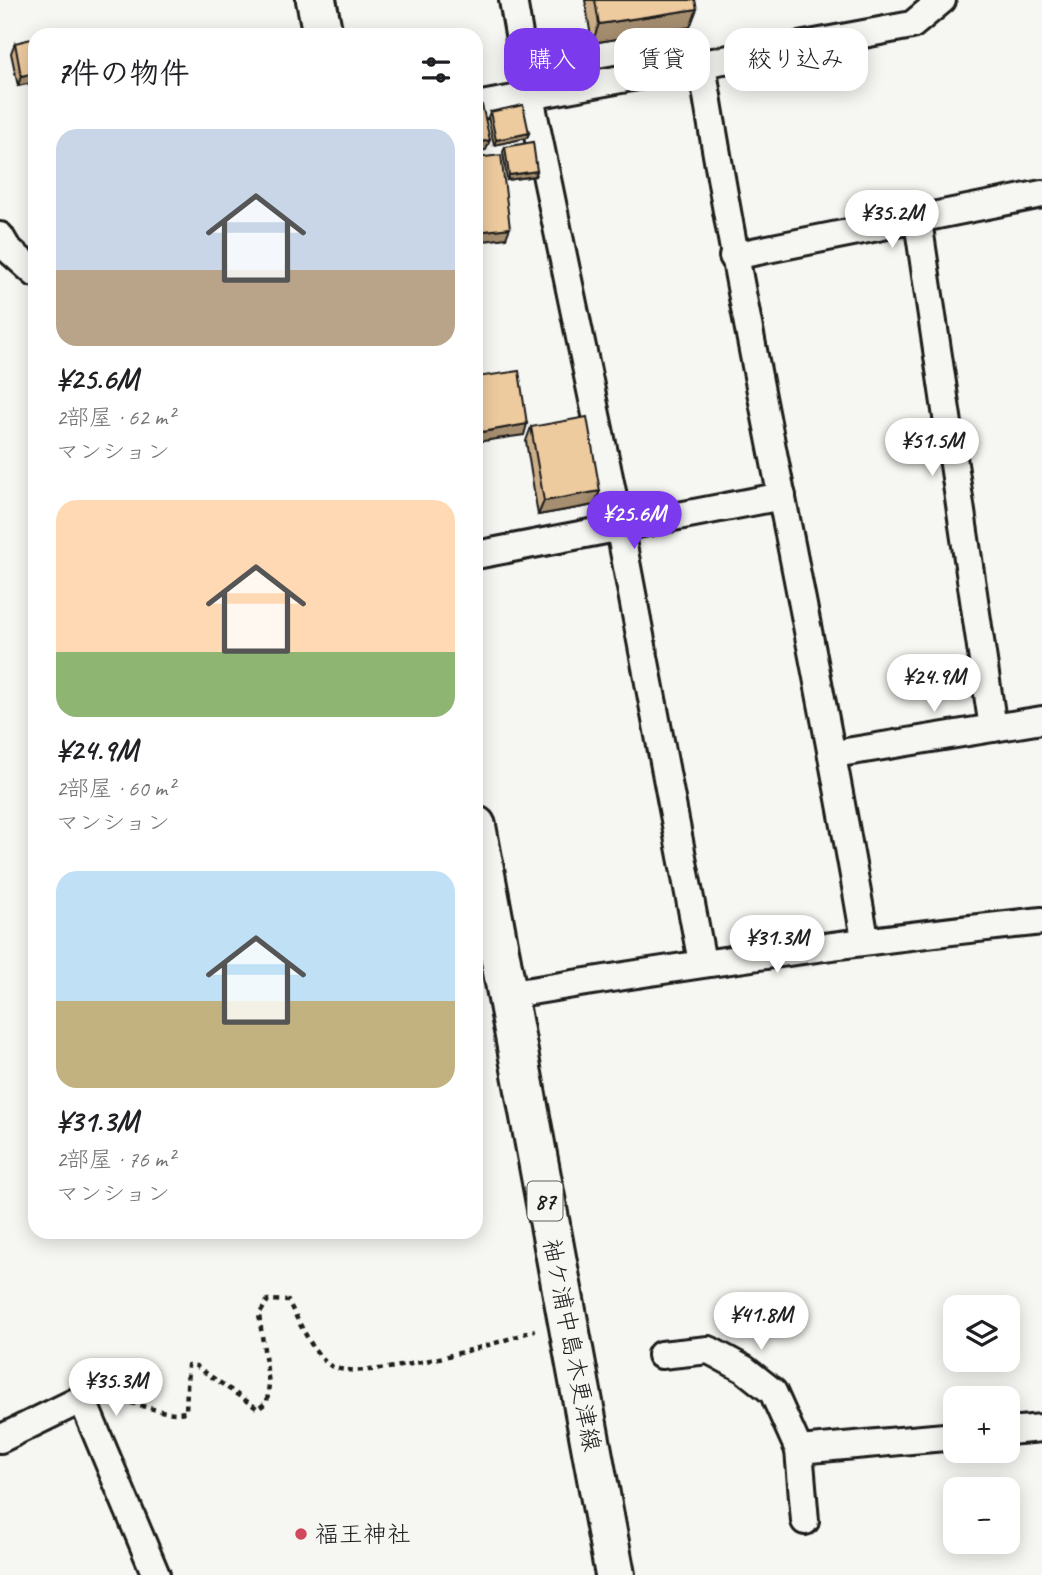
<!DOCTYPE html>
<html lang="ja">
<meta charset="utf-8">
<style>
body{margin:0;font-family:Caveat,"Klee One",sans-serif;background:#f2f2f2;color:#202124;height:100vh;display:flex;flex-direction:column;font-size:26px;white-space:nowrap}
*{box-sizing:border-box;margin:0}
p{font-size:23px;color:#757577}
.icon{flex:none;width:38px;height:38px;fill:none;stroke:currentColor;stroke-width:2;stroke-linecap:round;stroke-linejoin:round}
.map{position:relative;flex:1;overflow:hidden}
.details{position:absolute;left:28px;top:28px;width:455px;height:1211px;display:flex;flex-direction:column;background:#fff;border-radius:21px;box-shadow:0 4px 18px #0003}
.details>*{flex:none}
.guide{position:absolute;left:504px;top:28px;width:432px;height:63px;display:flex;gap:14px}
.fabs{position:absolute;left:943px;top:1295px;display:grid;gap:14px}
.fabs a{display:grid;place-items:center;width:77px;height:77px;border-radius:14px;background:#fff;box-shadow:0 4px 18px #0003;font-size:35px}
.price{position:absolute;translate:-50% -60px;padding:0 16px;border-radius:24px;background:#fff;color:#222;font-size:23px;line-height:46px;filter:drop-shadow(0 2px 4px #0008)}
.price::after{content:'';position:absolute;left:50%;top:42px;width:21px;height:16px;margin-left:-10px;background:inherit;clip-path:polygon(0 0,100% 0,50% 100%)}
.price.active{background:#7c3aed;color:#fff}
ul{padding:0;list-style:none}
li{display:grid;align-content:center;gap:14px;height:371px;padding:0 28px}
li span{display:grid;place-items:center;height:217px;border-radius:21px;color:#555}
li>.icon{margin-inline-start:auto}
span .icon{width:126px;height:126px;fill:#fffc;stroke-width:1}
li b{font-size:30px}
h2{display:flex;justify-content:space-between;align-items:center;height:84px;padding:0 28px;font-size:30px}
.pill{padding:0 24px;border-radius:21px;background:#fff;box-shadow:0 4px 18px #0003;font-size:24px;line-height:63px}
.pill.active{background:#7c3aed;color:#fff}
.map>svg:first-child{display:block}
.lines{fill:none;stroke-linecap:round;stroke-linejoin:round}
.street-casing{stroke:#1c1c1c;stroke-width:32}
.primary-casing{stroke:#1c1c1c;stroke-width:44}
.path{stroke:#1c1c1c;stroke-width:4.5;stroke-dasharray:5 5;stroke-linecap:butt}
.street{stroke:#f6f6f2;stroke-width:26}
.primary{stroke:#f6f6f2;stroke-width:38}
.wall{fill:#ccaf88;stroke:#1c1c1c;stroke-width:2}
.shaded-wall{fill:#a68e6f;stroke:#1c1c1c;stroke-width:2}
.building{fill:#edcb9e;stroke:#1c1c1c;stroke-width:2}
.poi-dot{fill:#d1495b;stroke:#f6f6f2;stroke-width:2.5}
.labels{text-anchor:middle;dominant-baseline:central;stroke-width:6;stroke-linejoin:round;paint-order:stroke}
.shield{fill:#f6f6f2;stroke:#5d5d5c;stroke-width:2}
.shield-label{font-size:23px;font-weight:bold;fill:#1c1c1c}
.street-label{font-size:24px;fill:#1c1c1c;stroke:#f6f6f2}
.poi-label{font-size:24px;fill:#1c1c1c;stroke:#f6f6f2;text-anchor:start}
</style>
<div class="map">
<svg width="1042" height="1575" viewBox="0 0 1042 1575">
<rect width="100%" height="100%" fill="#f6f6f2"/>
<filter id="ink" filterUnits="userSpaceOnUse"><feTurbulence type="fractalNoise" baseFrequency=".0143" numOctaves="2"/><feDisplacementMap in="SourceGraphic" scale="14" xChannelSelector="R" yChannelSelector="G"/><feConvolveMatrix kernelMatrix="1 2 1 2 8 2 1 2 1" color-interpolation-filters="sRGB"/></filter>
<g filter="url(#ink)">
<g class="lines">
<g class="street-casing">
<g id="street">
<path d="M513 0 530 97 620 530 702 962"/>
<path d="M702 65C749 358 816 647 865 939"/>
<path d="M476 106 912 25 942 0"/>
<path d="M918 221 993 728"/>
<path d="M0 236 7 248 35 273"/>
<path d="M733 256 1042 194"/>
<path d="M476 555 782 496"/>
<path d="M834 754 1042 720"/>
<path d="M507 995C685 965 862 940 1042 921"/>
<path d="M661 1355 709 1350 744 1369 773 1392 799 1450"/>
<path d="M1008 1431 1042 1428"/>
<path d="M0 1439 82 1399 156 1575"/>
<path d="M805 1521 799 1450 956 1436"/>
</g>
</g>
<g class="primary-casing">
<g id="primary">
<path d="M316 0 323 35"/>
<path d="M476 826 615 1575"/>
</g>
</g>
<path class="path" d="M111 1400C136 1400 162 1417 186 1412L188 1365 196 1366 258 1409 267 1402 269 1384 259 1315 268 1300 288 1301C298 1319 315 1359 333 1367 369 1382 497 1344 535 1330"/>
<use href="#street" class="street"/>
<use href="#primary" class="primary"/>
</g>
<g class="wall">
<path d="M585 0H695L690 27 592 43Z"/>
<path d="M15 43 35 82 18 86 11 53Z"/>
<path d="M490 112 529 133 527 138 494 145 488 117Z"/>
<path d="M505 147 537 171 535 176 507 180 503 152Z"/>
<path d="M531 427 600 491 594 505 538 515 526 441Z"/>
</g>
<g class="shaded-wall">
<path d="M697 9 690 27 592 43 599 24Z"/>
<path d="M35 73V82L18 86 21 76Z"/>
<path d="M529 133 527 138 494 145 496 140Z"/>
<path d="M490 140 486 150 476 152V143Z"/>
<path d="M537 171 535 176 507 180 509 175Z"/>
<path d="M510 228 506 238 476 242V232Z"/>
<path d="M527 424 524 435 476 442V433Z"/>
<path d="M600 491 594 505 538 515 544 501Z"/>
</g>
<g class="building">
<path d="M595 0H695L697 9 599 24Z"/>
<path d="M67 32V35H51Z"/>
<path d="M35 38V73L21 76 15 43Z"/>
<path d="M482 105 490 140 476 143V107Z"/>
<path d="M523 105 529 133 496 140 490 112Z"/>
<path d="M533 142 537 171 509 175 505 147Z"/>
<path d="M501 155 510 228 476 232V158Z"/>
<path d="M519 371 527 424 476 433V377Z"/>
<path d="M587 417 600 491 544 501 531 427Z"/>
</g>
</g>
<circle class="poi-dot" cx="301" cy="1534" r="7"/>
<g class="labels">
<rect class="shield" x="527.5" y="1181.5" width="35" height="39" rx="5"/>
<g class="shield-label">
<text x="545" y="1201">87</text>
</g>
<g class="street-label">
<text transform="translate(572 1345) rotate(79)">袖ケ浦中島木更津線</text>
</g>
<g class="poi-label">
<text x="315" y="1534">福王神社</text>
</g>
</g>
</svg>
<div class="fabs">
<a><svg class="icon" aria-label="layers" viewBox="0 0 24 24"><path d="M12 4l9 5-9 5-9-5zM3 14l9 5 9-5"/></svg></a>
<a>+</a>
<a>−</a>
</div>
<b class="price" style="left:892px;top:250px">¥35.2M</b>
<b class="price" style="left:932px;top:478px">¥51.5M</b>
<b class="price active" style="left:634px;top:551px">¥25.6M</b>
<b class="price" style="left:934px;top:714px">¥24.9M</b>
<b class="price" style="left:777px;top:975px">¥31.3M</b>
<b class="price" style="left:761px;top:1352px">¥41.8M</b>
<b class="price" style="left:116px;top:1418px">¥35.3M</b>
<div class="guide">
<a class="pill active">購入</a>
<a class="pill">賃貸</a>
<a class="pill">絞り込み</a>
</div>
<section class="details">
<h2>7件の物件<svg class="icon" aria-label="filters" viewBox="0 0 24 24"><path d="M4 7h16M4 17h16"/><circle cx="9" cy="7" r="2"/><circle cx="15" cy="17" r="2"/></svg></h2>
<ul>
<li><span style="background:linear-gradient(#c9d6e8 65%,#b9a48a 0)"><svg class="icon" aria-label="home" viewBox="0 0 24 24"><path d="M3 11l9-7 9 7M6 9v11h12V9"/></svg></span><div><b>¥25.6M</b><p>2部屋 · 62 m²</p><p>マンション</p></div></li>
<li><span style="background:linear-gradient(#ffd9b3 70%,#8fb573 0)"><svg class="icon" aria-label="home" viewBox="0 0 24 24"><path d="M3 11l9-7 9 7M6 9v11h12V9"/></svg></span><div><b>¥24.9M</b><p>2部屋 · 60 m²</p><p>マンション</p></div></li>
<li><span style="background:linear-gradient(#bfe0f5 60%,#c2b280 0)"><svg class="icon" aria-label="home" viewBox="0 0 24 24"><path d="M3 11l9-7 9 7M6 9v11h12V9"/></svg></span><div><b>¥31.3M</b><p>2部屋 · 76 m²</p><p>マンション</p></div></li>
</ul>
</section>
</div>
